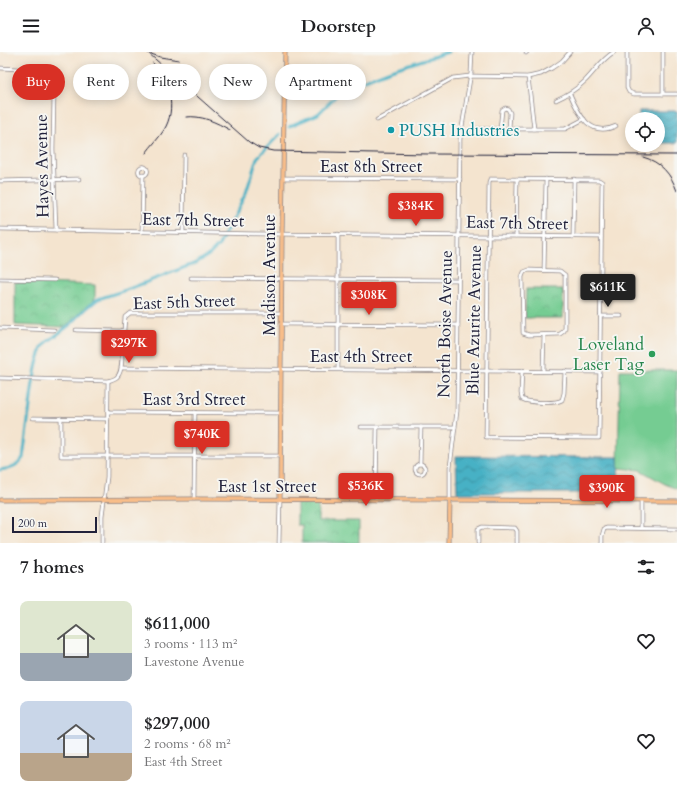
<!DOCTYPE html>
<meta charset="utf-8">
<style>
body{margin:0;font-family:Cardo,serif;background:#f6f6f6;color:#202124;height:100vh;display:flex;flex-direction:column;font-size:15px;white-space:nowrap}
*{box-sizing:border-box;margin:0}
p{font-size:13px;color:#757577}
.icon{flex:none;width:22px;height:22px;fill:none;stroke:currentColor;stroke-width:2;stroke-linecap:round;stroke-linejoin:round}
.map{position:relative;height:491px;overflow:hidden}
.panel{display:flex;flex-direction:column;background:#fff;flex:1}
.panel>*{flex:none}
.guide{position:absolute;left:12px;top:12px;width:400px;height:36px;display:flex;gap:8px}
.buttons{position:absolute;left:625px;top:60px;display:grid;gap:8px}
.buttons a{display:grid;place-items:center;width:40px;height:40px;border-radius:50%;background:#fff;box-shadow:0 2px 10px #0003;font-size:20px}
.scale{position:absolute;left:12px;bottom:10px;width:85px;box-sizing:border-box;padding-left:4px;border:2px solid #22223b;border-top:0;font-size:11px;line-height:14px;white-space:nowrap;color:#22223b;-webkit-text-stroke:3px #f6f6f2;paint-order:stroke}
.price{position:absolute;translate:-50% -34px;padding:0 9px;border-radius:4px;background:#d93025;color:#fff;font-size:13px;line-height:26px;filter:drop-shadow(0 1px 2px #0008)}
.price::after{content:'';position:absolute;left:50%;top:24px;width:12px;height:9px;margin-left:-6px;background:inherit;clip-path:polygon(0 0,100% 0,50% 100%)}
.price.current{background:#222;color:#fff}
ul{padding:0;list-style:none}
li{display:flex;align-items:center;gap:12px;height:100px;padding:0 20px}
li span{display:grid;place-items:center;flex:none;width:112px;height:80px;border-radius:8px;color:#555}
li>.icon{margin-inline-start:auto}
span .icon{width:48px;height:48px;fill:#fffc;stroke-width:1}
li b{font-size:17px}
h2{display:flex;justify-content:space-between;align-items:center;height:48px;padding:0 20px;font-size:17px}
.chip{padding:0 14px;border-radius:18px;background:#fff;box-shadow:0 2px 10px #0003;font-size:14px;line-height:36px}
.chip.current{background:#d93025;color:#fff}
header{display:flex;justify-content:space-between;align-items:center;height:52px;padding:0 20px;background:#fff;font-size:18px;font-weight:700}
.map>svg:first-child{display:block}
.grass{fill:#74cc92;stroke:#4b7766}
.park{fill:url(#park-crowns);stroke:#4b7766}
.water{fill:url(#water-waves);stroke:#346a80}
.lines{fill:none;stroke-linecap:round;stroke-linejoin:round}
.canal{stroke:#47b1c5;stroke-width:3}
.minor-casing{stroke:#8b8385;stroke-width:4.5}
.major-casing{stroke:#8b8385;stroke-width:5}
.minor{stroke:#fff;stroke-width:3}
.major{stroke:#f8bd89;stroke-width:3.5}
.rail{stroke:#22223b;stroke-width:1}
.culture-dot{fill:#0f9aa8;stroke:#f6f6f2;stroke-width:1.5}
.leisure-dot{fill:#2e9e5b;stroke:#f6f6f2;stroke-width:1.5}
.labels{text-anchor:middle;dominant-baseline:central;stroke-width:3.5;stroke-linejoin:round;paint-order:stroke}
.culture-label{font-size:17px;fill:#0d838f;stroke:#f6f6f2;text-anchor:start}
.street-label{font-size:17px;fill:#22223b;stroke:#f6f6f2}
.leisure-label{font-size:17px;fill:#27864d;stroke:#f6f6f2;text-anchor:end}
</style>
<header><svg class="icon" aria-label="menu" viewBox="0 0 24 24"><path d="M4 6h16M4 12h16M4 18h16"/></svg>Doorstep<svg class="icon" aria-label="person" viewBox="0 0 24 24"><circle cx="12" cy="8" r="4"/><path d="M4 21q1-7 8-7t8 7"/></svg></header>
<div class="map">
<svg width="677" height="491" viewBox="0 0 677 491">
<defs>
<pattern id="park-crowns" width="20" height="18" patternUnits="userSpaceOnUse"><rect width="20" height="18" fill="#74cc92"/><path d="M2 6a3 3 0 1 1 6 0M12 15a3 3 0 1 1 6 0" fill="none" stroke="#64af7f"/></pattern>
<pattern id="water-waves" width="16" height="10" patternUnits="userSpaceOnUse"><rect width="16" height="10" fill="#47b1c5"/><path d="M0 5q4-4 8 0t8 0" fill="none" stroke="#3b90a1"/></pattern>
</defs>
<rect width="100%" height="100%" fill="#f6f6f2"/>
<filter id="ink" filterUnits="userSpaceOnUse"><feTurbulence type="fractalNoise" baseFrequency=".025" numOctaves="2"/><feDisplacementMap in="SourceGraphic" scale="8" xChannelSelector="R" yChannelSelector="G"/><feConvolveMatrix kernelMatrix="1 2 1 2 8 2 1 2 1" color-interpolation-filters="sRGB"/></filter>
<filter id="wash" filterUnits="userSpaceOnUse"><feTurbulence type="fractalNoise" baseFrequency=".012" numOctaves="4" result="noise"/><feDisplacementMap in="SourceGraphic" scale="16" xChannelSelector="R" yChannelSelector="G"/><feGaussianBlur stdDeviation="0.9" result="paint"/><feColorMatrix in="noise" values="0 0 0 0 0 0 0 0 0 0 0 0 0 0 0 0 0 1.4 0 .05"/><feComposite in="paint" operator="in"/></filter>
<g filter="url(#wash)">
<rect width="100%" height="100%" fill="#f4e4cf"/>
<path class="grass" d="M620 318H677V437L665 432 640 418 618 416Z"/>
<g class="park">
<path d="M15 230 95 233V247L65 275 15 273Z"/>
<path d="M526 237H563V266H525Z"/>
<path d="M297 451H318V469H359V491H302V473H297Z"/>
</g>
<g class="water">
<path d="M639 59H677V91H658V67H639Z"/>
<path d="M456 404 618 405 619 441H457Z"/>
</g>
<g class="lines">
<g class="canal">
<path d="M289 75 292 73 318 62 338 42 357 31 388 19 448 0"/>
<path d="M0 418C9 417 18 414 23 406L33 331 37 311 42 296 46 291 71 272 87 256 98 247 126 238 196 211 210 202 219 193 246 141 257 106 280 82"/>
</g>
</g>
</g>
<g filter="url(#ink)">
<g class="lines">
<g class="minor-casing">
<g id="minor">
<path d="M627 0V36L629 40 634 42H677"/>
<path d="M526 1 527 0"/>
<path d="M0 16 19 17 58 26 54 42 53 97 56 178"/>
<path d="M528 25 534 77"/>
<path d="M570 42C579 63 590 86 616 74"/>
<path d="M663 42V0"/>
<path d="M556 48C567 43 576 38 585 29 595 19 602 7 614 0"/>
<path d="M377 68 453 26 470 24 528 25 541 22 552 16 562 9 570 0"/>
<path d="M475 77H565L584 67"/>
<path d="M500 77 502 58 505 56 508 57 510 61 509 77"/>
<circle cx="143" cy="119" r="4.5"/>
<path d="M283 126 460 127"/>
<path d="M490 127 599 128 602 130 599 386 486 385 489 131Z"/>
<path d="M0 129 79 127"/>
<path d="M0 177 267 182 601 185"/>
<path d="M142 180 143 123"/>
<path d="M183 180 184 103"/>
<path d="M516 184 517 127"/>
<path d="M573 185 574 127"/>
<path d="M529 218 560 219 565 223V276L564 279 560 282 529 283 523 281 522 225 524 220Z"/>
<path d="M544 218 546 127"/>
<path d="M191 226 458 228"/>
<path d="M0 227 55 228"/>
<path d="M600 264H621"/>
<path d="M281 272 458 273"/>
<path d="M0 276 54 278"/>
<path d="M76 278 121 279 124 278 125 265 130 261H281"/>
<path d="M122 316 600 320"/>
<path d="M338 317V182"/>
<path d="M522 319 521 341 522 347C529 351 555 352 562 348L564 341 565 319"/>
<path d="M543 319 544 283"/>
<path d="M0 326 108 329C111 328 115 327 117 325 125 318 121 289 121 279"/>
<path d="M108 360 281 361"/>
<path d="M33 366 108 367"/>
<path d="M61 366V404H280"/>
<path d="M361 375H455"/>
<path d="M420 412 421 375"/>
<circle cx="420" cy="417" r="5"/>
<path d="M194 447 195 360"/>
<path d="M376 448 377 375"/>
<path d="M450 448V415L457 359 460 87 471 21 472 0"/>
<path d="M641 449V476"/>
<path d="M102 491V464L107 425 108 329"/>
<path d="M279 491 280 447"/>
<path d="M478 491V477L482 475 515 476 517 479V491"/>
<path d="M602 491V484L604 477 607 476 677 477"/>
</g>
</g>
<g class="major-casing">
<g id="major">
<path d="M280 447 282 182 285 0"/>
<path d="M0 448 197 447 677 449"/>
<path d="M449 491 450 448"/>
</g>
</g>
<use href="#minor" class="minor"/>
<use href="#major" class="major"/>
<g class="rail">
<path d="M147 0 249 90 259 96 273 99 429 102 677 103"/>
<path d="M151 2 160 5 179 8"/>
<path d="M186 65C201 63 216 70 230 78"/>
<path d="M146 101C152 93 159 86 164 78 177 57 170 29 153 11"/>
<path d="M643 105C661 110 671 122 677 139"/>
</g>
</g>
</g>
<circle class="culture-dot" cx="391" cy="78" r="4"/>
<circle class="leisure-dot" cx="652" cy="302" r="4"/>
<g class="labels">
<g class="culture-label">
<text x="399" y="78">PUSH Industries</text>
</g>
<g class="street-label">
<text transform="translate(42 114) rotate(-91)">Hayes Avenue</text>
<text x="371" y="114">East 8th Street</text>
<text transform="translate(193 168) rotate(1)">East 7th Street</text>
<text transform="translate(517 171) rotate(1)">East 7th Street</text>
<text transform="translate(269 223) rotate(-90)">Madison Avenue</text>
<text transform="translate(184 250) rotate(-2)">East 5th Street</text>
<text transform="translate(474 268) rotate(-89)">Blue Azurite Avenue</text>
<text transform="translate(445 272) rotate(-89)">North Boise Avenue</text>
<text x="361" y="304">East 4th Street</text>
<text x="194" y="347">East 3rd Street</text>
<text x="267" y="434">East 1st Street</text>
</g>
<g class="leisure-label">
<text x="644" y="292">Loveland<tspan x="644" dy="20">Laser Tag</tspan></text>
</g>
</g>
</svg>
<div class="buttons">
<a><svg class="icon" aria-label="locate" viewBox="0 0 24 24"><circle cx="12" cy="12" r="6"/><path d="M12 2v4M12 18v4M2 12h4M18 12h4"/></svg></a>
</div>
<div class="scale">200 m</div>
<b class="price" style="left:416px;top:175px">$384K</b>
<b class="price current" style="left:608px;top:256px">$611K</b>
<b class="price" style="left:369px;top:264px">$308K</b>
<b class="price" style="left:129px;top:312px">$297K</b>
<b class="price" style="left:202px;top:403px">$740K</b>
<b class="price" style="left:366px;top:455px">$536K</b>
<b class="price" style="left:607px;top:457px">$390K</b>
<div class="guide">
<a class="chip current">Buy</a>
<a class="chip">Rent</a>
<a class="chip">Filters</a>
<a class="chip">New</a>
<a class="chip">Apartment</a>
</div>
</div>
<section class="panel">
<h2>7 homes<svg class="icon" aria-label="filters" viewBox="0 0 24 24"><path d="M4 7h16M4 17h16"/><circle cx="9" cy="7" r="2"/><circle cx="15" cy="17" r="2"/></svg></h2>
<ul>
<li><span style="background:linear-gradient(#dfe7d0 65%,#9aa5b1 0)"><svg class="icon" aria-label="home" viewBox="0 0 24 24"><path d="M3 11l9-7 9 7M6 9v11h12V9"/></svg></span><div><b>$611,000</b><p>3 rooms · 113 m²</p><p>Lavestone Avenue</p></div><svg class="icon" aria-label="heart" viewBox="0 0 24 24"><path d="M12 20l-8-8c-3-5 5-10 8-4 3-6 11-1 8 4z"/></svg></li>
<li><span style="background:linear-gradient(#c9d6e8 65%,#b9a48a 0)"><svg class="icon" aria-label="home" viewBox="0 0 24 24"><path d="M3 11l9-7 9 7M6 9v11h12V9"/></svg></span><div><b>$297,000</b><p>2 rooms · 68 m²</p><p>East 4th Street</p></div><svg class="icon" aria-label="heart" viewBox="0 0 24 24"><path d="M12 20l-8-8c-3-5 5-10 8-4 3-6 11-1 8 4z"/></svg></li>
</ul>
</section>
